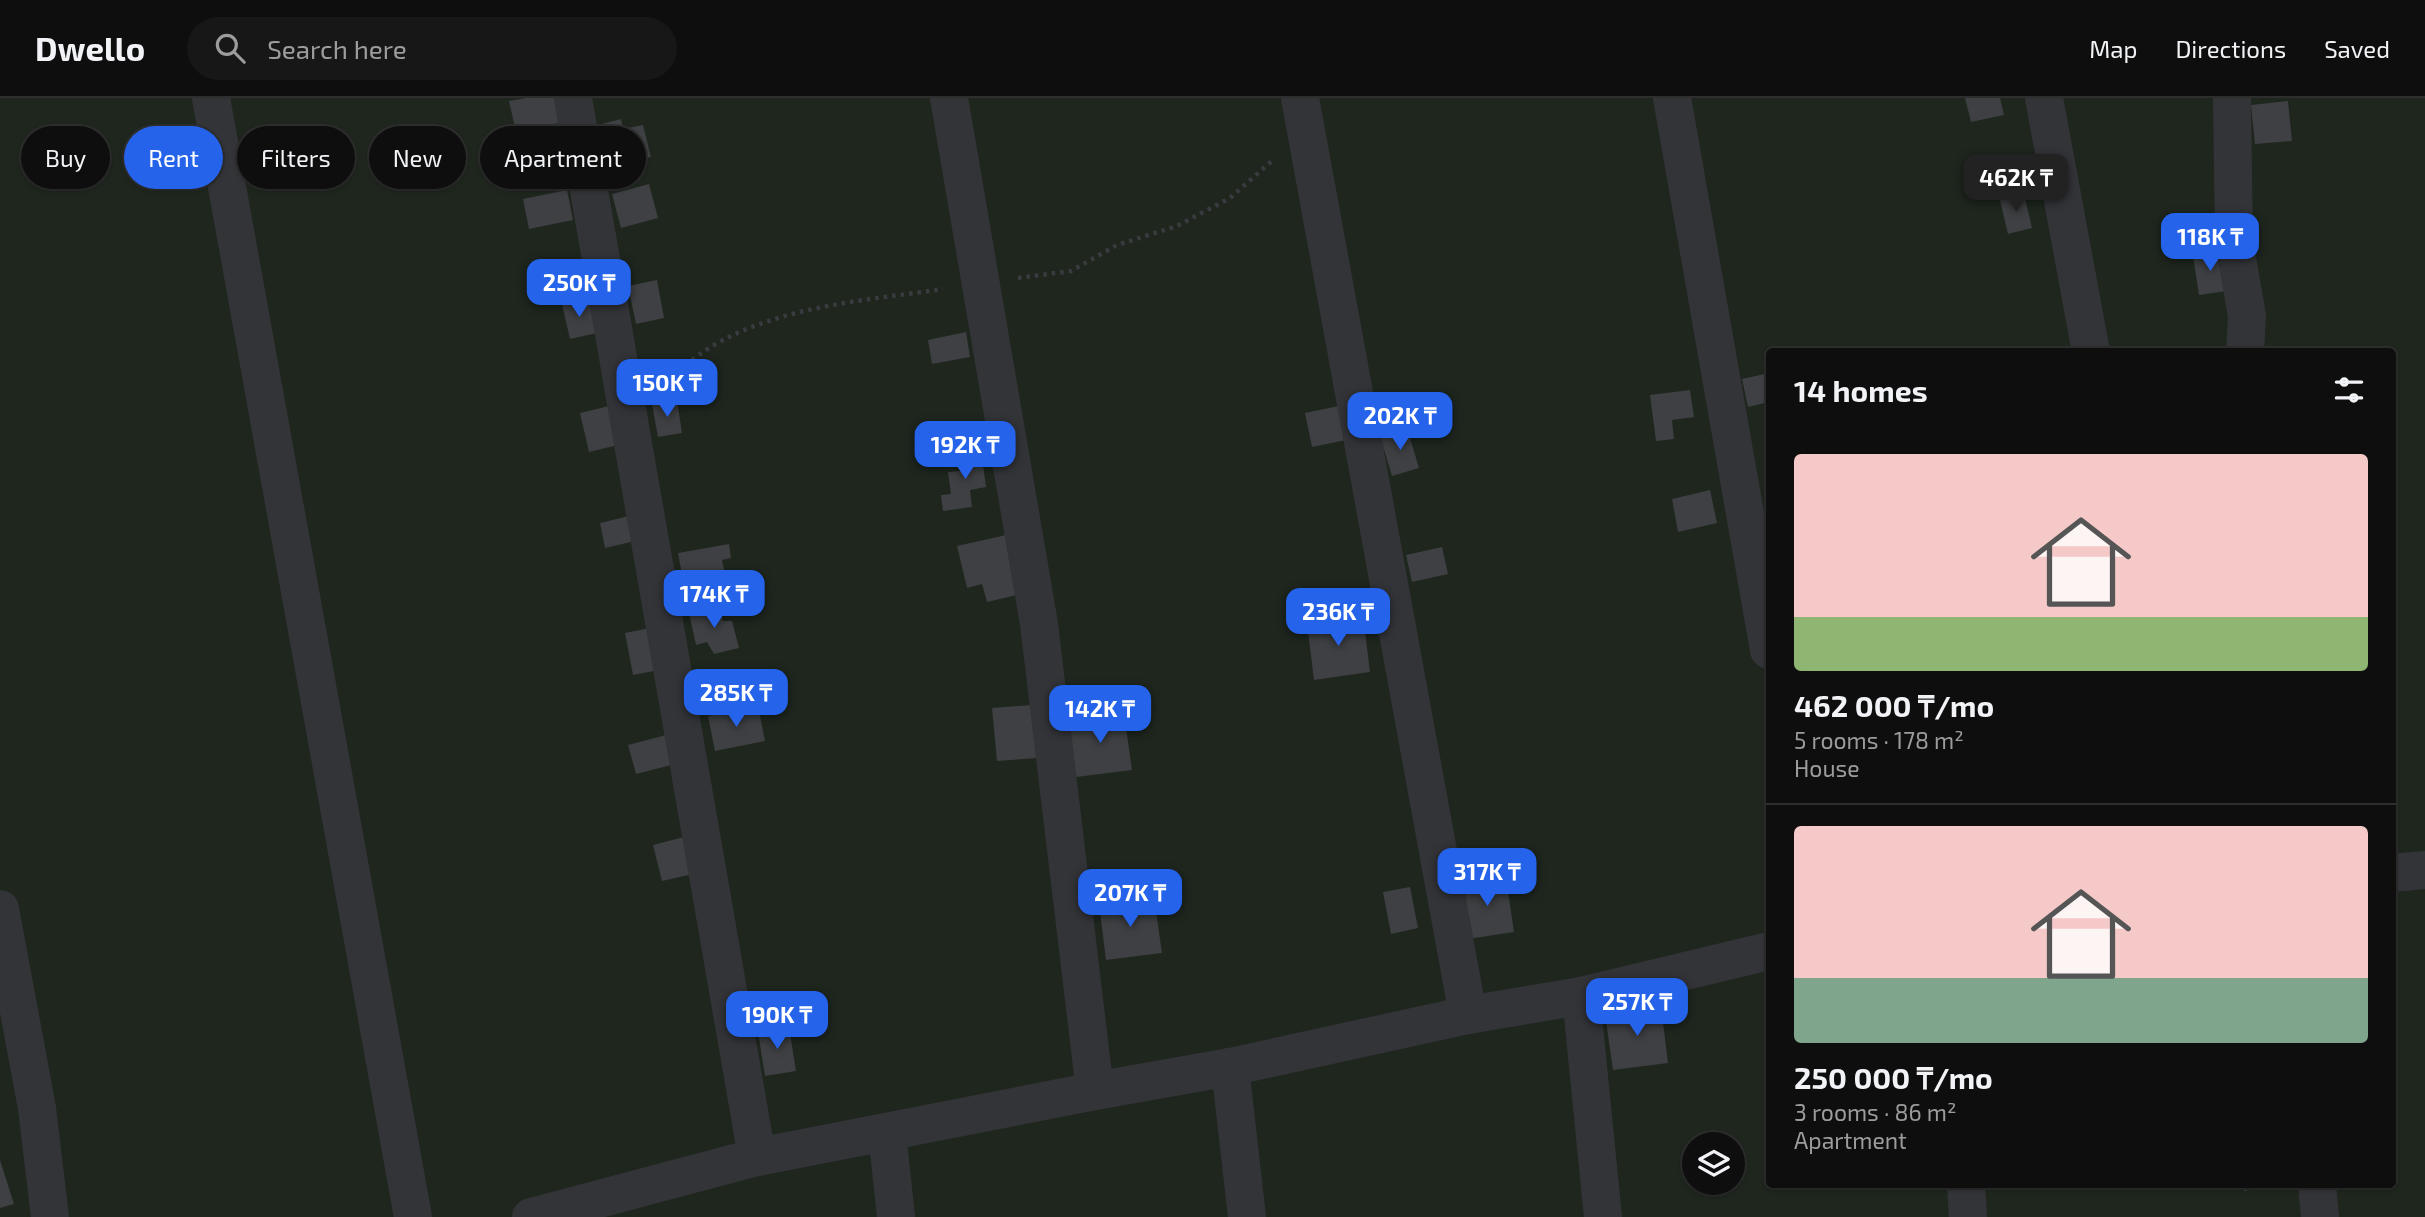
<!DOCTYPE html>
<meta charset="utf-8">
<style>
body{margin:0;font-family:"Exo 2",sans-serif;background:#171717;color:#f1f3f6;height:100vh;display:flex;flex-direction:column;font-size:26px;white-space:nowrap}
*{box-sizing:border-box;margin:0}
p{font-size:23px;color:#9b9c9e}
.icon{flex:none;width:38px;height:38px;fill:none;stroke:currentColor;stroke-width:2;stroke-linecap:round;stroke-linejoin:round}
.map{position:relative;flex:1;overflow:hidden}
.sheet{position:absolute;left:1766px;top:250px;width:630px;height:840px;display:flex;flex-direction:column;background:#0e0e0e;border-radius:7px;box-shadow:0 2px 5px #0004,0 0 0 2px #2e2e2e}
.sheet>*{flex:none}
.guide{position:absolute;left:21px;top:28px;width:665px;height:63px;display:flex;gap:14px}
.buttons{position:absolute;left:1682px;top:1034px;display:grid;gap:14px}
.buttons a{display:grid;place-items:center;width:63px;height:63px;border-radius:50%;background:#0e0e0e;box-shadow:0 2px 5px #0004,0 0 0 2px #2e2e2e;font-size:35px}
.price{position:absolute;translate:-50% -60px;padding:0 16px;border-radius:14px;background:#2563eb;color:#fff;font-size:23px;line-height:46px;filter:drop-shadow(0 2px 4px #0008)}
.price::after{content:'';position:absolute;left:50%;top:42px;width:21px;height:16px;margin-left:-10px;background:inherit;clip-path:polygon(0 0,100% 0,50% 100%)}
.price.active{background:#222;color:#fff}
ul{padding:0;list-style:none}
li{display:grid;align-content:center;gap:14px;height:371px;padding:0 28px}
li+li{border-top:2px solid #2e2e2e}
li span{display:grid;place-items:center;height:217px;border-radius:7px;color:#555}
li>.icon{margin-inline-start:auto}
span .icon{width:126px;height:126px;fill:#fffc;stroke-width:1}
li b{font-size:30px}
h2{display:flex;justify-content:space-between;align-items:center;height:84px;padding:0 28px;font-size:30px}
.tag{padding:0 24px;border-radius:32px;background:#0e0e0e;box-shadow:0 2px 5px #0004,0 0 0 2px #2e2e2e;font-size:24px;line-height:63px}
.tag.active{background:#2563eb;color:#fff}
header{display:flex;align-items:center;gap:42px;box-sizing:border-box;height:98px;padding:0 35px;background:#0e0e0e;border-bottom:2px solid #2e2e2e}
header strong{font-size:33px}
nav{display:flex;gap:38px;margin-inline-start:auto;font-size:24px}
.search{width:490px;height:63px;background:#171717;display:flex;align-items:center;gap:18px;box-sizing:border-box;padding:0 24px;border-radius:38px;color:#9b9c9e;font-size:26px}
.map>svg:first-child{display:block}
.green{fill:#1e261e;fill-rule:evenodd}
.building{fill:#3e4043}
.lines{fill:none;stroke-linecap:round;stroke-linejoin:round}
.path{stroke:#393b3f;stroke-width:4.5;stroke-dasharray:3.5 5;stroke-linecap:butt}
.street{stroke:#333438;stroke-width:38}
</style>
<header>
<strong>Dwello</strong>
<div class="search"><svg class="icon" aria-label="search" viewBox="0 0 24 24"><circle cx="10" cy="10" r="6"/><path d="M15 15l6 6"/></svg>Search here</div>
<nav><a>Map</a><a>Directions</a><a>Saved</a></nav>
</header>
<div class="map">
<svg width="2425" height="1119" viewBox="0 0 2425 1119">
<rect width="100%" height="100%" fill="#121213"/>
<path class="green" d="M0 0H2425V1119H0ZM1769 254H2392V1087H1769ZM1694 1046H1732V1085H1694Z"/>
<g class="building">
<path d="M526 0H554L559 25 516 34 509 3Z"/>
<path d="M1965 0H2000L2004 17 1971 24Z"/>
<path d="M2288 3 2292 43 2255 46 2251 7Z"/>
<path d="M621 21 623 31 643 27 651 59 604 70 594 28Z"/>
<path d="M649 86 658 120 621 130 612 96Z"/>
<path d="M567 92 573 122 529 131 523 101Z"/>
<path d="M2024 96 2032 130 2008 136 2000 102Z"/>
<path d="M2220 154 2226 193 2199 197 2193 158Z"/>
<path d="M657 182 664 220 636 226 628 188Z"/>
<path d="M589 201 597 235 570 241 562 206Z"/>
<path d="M966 234 970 259 932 266 928 242Z"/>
<path d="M1769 275V304L1748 309 1742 281Z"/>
<path d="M1690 292 1694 319 1672 322 1674 341 1656 343 1650 297Z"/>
<path d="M677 303 682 335 658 339 652 306Z"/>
<path d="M609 308 618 347 589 354 580 315Z"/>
<path d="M1339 308 1346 342 1312 349 1305 315Z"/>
<path d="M1407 330 1419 370 1392 378 1380 338Z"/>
<path d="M981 351 986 389 970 392 972 409 943 413 941 397 951 396 948 374 960 373 957 354Z"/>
<path d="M1710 392 1717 425 1678 434 1672 401Z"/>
<path d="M629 418 635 443 605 450 600 425Z"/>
<path d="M1006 437 1021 496 987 504 982 486 967 490 957 448Z"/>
<path d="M729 446 731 460 722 462 727 486 685 493 678 455Z"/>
<path d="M1442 449 1448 476 1412 484 1406 457Z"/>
<path d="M719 508 723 523H732L739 550 714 556 707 544 696 547 689 515Z"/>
<path d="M1363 517 1370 574 1314 582 1307 525Z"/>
<path d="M650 530 659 572 633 577 625 535Z"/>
<path d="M1032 607 1037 660 997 663 992 610Z"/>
<path d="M758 608 765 643 715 653 708 618Z"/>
<path d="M1124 615 1132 672 1076 679 1069 622Z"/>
<path d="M670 636 679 665 636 676 628 647Z"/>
<path d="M684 739 693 776 662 783 653 747Z"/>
<path d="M1506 780 1514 834 1468 841 1461 786Z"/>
<path d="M1410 789 1418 830 1391 836 1383 794Z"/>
<path d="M1154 799 1162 855 1106 862 1099 806Z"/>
<path d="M1661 908 1668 965 1613 972 1605 916Z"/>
<path d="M789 929 796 973 765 978 758 934Z"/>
<path d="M0 1062 14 1106 0 1110Z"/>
<path d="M2243 1087H2276V1088L2244 1093Z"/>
</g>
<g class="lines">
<g class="path">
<path d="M1018 180 1071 173 1117 147 1177 128 1230 100 1274 61"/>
<path d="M660 290C675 277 690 262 706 252 775 208 863 203 943 191"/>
</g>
<g class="street">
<path d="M211 0 413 1119"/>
<path d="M573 0 757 1059"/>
<path d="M949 0 1039 526 1095 993"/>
<path d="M1300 0 1468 917"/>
<path d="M1672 0 1769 552"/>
<path d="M2044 0 2091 254"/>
<path d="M2232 0 2234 143 2247 218 2245 254"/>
<path d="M2392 775 2425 772"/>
<path d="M0 811 37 1010 50 1119"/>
<path d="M1581 898 1603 1119"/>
<path d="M1230 969 1247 1119"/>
<path d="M887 1034 896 1119"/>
<path d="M1966 1087 1968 1119"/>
<path d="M2317 1087 2320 1119"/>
<path d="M531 1119 757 1059 1095 993 1230 969 1468 917 1581 898 1769 853"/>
</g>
</g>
</svg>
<div class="buttons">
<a><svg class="icon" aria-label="layers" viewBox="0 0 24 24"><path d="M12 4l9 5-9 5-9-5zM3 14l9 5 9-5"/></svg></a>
</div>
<b class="price active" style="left:2016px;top:116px">462K ₸</b>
<b class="price" style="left:2210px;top:175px">118K ₸</b>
<b class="price" style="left:579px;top:221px">250K ₸</b>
<b class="price" style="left:667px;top:321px">150K ₸</b>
<b class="price" style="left:1400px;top:354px">202K ₸</b>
<b class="price" style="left:965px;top:383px">192K ₸</b>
<b class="price" style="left:714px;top:532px">174K ₸</b>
<b class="price" style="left:1338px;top:550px">236K ₸</b>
<b class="price" style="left:736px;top:631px">285K ₸</b>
<b class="price" style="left:1100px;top:647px">142K ₸</b>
<b class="price" style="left:1487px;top:810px">317K ₸</b>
<b class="price" style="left:1130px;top:831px">207K ₸</b>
<b class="price" style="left:1637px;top:940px">257K ₸</b>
<b class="price" style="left:777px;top:953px">190K ₸</b>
<div class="guide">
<a class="tag">Buy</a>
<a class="tag active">Rent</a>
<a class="tag">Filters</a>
<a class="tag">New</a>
<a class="tag">Apartment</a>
</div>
<section class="sheet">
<h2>14 homes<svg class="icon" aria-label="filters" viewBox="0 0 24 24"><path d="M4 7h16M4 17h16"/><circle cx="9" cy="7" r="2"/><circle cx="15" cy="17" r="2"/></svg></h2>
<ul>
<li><span style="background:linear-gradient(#f6c9c9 75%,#8fb573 0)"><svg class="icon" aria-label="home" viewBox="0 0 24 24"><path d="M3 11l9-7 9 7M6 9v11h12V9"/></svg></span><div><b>462 000 ₸/mo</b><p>5 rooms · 178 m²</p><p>House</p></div></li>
<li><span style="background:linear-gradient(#f6c9c9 70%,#7fa58c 0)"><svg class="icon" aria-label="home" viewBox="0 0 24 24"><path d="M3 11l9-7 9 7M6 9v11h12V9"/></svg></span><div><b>250 000 ₸/mo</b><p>3 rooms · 86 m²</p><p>Apartment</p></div></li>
</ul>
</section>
</div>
